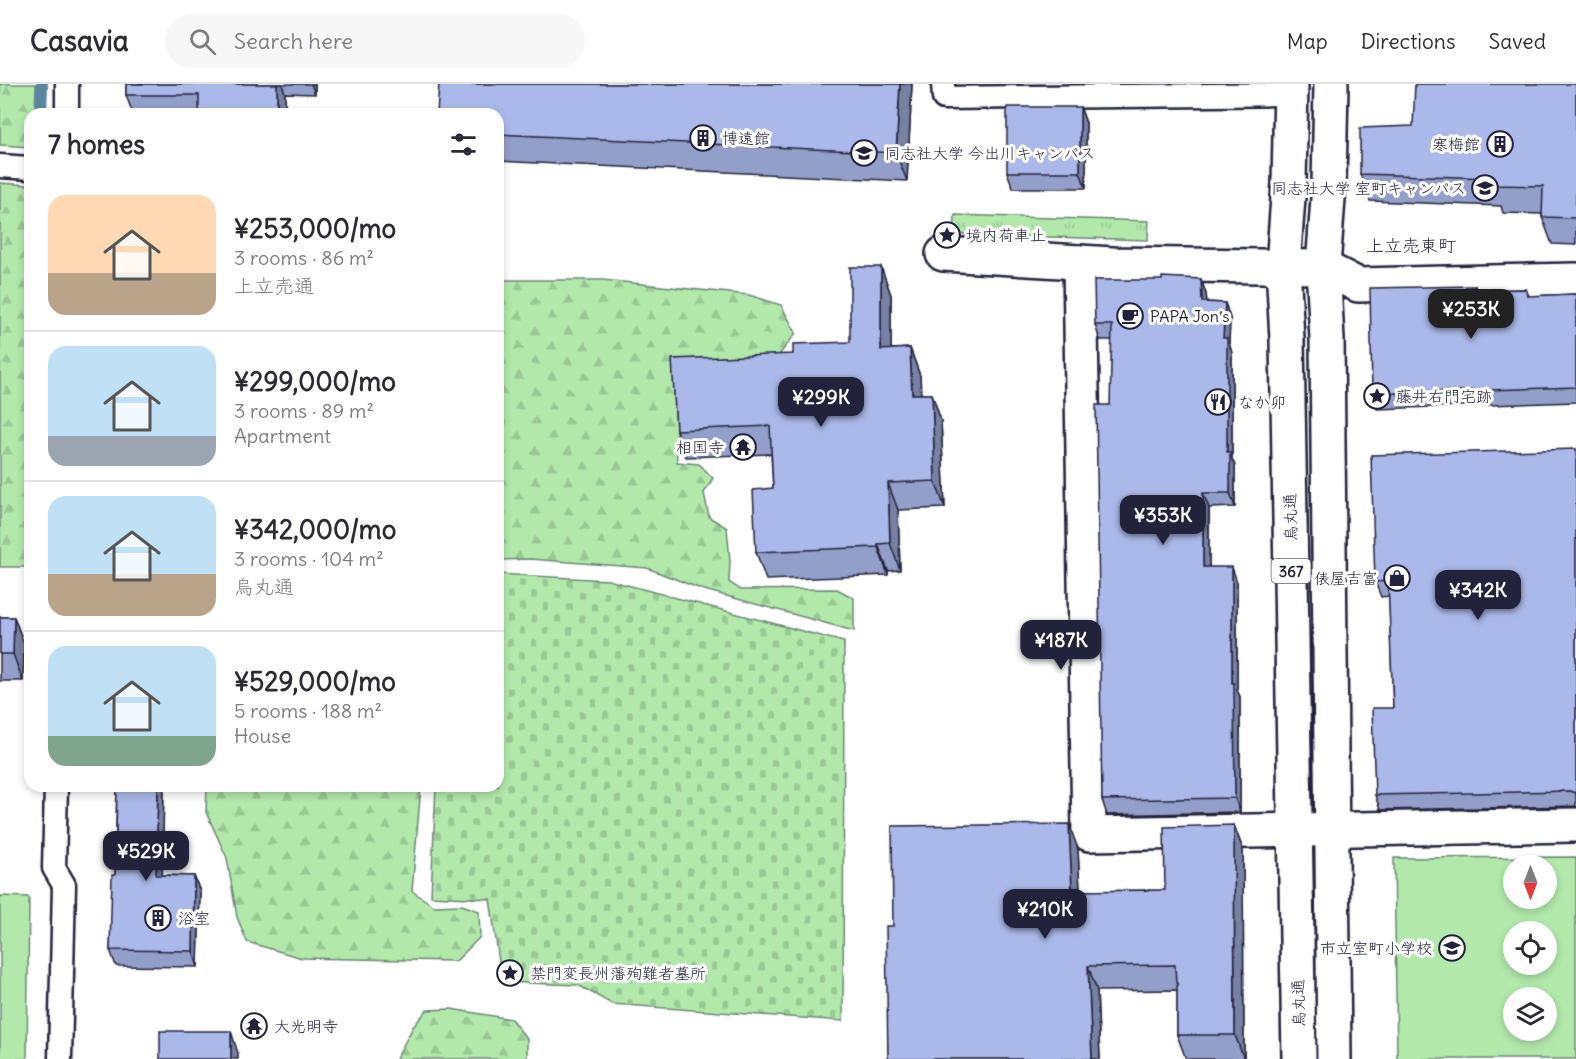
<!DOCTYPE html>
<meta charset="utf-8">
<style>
body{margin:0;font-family:Delius,"Klee One",sans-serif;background:#f7f7f7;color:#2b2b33;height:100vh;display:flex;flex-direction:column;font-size:22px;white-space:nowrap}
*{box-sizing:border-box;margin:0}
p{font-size:20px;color:#7c7c81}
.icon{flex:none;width:33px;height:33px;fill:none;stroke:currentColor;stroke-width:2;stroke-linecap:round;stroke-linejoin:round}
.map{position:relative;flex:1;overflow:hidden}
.drawer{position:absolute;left:24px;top:24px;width:480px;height:684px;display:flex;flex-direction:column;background:#fff;border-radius:18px;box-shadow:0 3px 9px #0003}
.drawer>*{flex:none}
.needle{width:39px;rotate:180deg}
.controls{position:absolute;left:1503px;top:771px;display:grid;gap:12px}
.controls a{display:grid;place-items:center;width:54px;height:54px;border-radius:50%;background:#fff;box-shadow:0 3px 9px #0003;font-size:30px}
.price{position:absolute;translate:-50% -51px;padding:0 14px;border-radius:12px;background:#22223b;color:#fff;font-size:20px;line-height:39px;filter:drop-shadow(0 2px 3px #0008)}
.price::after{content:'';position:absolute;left:50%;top:36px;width:18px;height:14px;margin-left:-9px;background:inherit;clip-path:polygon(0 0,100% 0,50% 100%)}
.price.current{background:#222;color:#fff}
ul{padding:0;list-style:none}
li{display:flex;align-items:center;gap:18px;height:150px;padding:0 24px}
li+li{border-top:2px solid #e1e1e2}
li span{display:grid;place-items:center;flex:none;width:168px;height:120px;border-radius:18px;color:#555}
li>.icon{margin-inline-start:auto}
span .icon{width:72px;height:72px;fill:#fffc;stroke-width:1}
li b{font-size:26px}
h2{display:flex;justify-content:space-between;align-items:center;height:72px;padding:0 24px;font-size:26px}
header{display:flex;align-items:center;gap:36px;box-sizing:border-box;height:84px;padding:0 30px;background:#fff;border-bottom:2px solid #e1e1e2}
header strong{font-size:28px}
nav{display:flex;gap:33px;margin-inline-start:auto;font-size:21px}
.search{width:420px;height:54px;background:#f7f7f7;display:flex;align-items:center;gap:15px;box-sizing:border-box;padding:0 21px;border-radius:33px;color:#7c7c81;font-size:22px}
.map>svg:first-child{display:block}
.green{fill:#b2e9ab;stroke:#6a8673;stroke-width:1.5;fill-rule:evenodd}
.forest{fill:url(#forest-firs);stroke:#6a8673;stroke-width:1.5}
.cemetery{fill:url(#cemetery-stones);stroke:#6a8673;stroke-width:1.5}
.park{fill:url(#park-tufts);stroke:#6a8673;stroke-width:1.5}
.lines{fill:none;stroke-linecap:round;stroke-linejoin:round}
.stream{stroke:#5b869f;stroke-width:12}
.service-casing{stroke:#22223b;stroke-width:27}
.minor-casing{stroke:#22223b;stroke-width:38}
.trunk-casing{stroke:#22223b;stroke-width:38}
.service{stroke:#fff;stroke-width:22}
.minor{stroke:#fff;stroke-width:33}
.trunk{stroke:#fff;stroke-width:33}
.wall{fill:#929fc8;stroke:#22223b;stroke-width:1.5}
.shaded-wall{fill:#7782a3;stroke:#22223b;stroke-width:1.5}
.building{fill:#aab9e9;stroke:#22223b;stroke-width:1.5}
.labels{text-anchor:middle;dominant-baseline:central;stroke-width:6;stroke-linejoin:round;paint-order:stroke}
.shield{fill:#fff;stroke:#646476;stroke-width:1.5}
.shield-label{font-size:15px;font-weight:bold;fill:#22223b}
.poi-label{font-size:16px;fill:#22223b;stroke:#fff;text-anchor:start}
.street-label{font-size:16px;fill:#22223b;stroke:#fff}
.neighbourhood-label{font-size:18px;fill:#22223b;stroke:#fff}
</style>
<header>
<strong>Casavia</strong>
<div class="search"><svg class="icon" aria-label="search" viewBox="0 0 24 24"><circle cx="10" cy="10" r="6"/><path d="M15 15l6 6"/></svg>Search here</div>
<nav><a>Map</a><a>Directions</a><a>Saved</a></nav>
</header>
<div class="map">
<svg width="1576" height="975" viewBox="0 0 1576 975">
<defs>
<pattern id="forest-firs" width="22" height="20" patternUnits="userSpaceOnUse" patternTransform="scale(1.5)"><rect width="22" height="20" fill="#b2e9ab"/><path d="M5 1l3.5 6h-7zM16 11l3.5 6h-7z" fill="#99c894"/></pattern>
<pattern id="cemetery-stones" width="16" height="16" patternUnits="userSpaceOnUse" patternTransform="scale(1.5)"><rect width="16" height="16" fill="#b2e9ab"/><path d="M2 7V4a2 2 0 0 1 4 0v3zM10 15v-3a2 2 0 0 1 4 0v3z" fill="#99c894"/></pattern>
<pattern id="park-tufts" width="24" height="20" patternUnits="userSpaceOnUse" patternTransform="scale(1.5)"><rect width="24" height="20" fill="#b2e9ab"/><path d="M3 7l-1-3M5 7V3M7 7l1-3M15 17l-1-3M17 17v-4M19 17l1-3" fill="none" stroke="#99c894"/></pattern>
</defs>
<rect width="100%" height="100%" fill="#fff"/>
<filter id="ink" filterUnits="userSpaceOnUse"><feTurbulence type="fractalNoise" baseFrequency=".0167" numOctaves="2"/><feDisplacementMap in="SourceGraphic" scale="12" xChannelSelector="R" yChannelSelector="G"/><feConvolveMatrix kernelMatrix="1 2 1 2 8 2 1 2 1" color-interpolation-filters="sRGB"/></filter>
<g filter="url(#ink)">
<g class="green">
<path d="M1576 773V975H1397L1394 774ZM1514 782H1546V814H1514ZM1514 848H1546V880H1514ZM1514 914H1546V946H1514Z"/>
<path d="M0 812 29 813 27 975H0Z"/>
</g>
<g class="forest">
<path d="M0 0H36L35 30H30V63L0 61Z"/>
<path d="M0 99 30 101V308L26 483H0Z"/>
<path d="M498 196H603L749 211 781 221 796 249 776 275 674 296 677 378 699 380 713 394 704 409 709 433 727 444 730 477 729 498 741 506 837 505 854 514V547L701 505 647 484 530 475 498 476Z"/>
<path d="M207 702H421L412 807 434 822 462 821 479 827 480 853 456 877 302 874 247 858 237 833 227 774 206 728Z"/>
<path d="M451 925 511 935 527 955V975H396L413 943 427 926Z"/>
</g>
<path class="cemetery" d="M498 490 608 496 844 558 843 937 612 920 578 901 502 898 490 815 431 812 436 702H498Z"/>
<path class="park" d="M955 131 1149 137 1148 156 954 150Z"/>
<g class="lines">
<path class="stream" d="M41 30 42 0"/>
<g class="service-casing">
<g id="service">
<path d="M943 0 944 14 1290 10"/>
<path d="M67 30V0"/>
<path d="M0 82 30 84"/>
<path d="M56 702 54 784 64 801 60 975"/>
</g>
</g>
<g class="minor-casing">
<g id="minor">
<path d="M943 170 1113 180 1323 183 1358 201 1576 196"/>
<path d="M1080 178 1089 750 1576 741"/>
</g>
</g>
<g class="trunk-casing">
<g id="trunk">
<path d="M1291 0 1289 100 1283 182 1287 255 1299 975"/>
<path d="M1331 0 1329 101 1323 183 1327 255 1334 975"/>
</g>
</g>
<use href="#service" class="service"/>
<use href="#minor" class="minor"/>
<use href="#trunk" class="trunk"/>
</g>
<g class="wall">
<path d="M126 0H315V10L285 9V30H133L126 11Z"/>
<path d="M439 0H912L907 97 498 77V30Z"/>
<path d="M1576 0V161L1552 160 1542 133V130L1503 129 1501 122 1370 117 1360 90 1413 42Z"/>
<path d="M1080 23 1086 39V104H1013L1007 88Z"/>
<path d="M881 183 891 211V265L910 264 920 292 921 310H932L941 337 945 424 898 426 900 486 888 487V491L766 496 756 468 773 404 771 370 686 373 676 346 793 270 850 258Z"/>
<path d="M1201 195 1206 210 1207 218 1225 219 1230 234 1229 259 1232 269V375L1235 382V423L1209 424V483L1237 498V606L1240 613V728L1107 731 1102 716 1112 256H1100L1095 241Z"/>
<path d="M1475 202 1477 206 1526 205 1529 212 1576 210V318L1377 325 1372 310Z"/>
<path d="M1576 365V722L1380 726 1375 711 1393 624 1389 512 1381 513 1375 498Z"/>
<path d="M0 533H14L24 560 23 597H0Z"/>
<path d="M117 702H164L162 791 194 792 200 808 198 883 116 882 110 866 115 791Z"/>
<path d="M1234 741 1243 766 1244 975H1186L1177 951V906L1097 907 1100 975H888L893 842 1078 765 1080 807 1165 806Z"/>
</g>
<g class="shaded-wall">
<path d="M277 0H282L285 9V30H277Z"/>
<path d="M311 0H315V10Z"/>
<path d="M900 0H912L907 97 896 69Z"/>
<path d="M1080 23 1086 39V104L1080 88Z"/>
<path d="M881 183 891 211V293L881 266Z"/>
<path d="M1201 195 1206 210 1208 233 1202 218Z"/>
<path d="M1225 219 1230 234 1229 259 1232 269V375L1235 382V423L1230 409 1227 368 1223 254Z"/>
<path d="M910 264 920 292 922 338 912 310Z"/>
<path d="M932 310 941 337 945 424 935 397Z"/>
<path d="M888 399 898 426 900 486 890 459Z"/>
<path d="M1203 409 1209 424V498L1203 483Z"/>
<path d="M878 460 888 487V491L878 463Z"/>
<path d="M1232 483 1237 498V606L1240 613V728L1235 714 1232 599Z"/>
<path d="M14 533 24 560 23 597 13 570Z"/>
<path d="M158 702H164L162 807 156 791Z"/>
<path d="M1069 740 1078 765 1081 832 1072 807Z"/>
<path d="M1234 741 1243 766 1244 975 1235 951Z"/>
<path d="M194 792 200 808 198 883 193 867Z"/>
<path d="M1088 882 1097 907 1100 975H1092Z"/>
<path d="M231 947 238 969V975H231Z"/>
</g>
<g class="building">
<path d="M126 0H277V30H199V11H126Z"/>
<path d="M439 0H900L896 69 498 50V30H437Z"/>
<path d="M1415 0H1576V134L1542 133 1543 102 1493 101V94L1360 90V44L1413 42Z"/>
<rect x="1007" y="23" width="73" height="65"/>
<path d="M850 183H881V266L910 264 912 310H932L935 397 888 399 890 459 878 460V463L756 468 753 406 773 404 770 342 676 346 672 275 793 270V260L850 258Z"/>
<path d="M1162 193 1201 195 1202 218 1225 219 1223 254H1227V368H1230V409H1203V483H1232V599H1234L1235 714 1102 716 1096 321H1110L1112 241H1095L1094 196H1162Z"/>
<path d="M1475 202V206L1526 205 1527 212 1576 210V303L1372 310 1370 204Z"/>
<path d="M1576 365V709L1570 707 1375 711 1372 624H1393L1388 497 1375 498 1371 371Z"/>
<path d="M0 533H14L13 570H0Z"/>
<path d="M117 702H158L156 791 194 792 193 867 110 866 112 791H115Z"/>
<path d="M1069 740 1072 807 1165 806 1164 743 1234 741 1235 951H1177V899H1176L1175 881 1088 882 1092 975H888L886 842H893L892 742Z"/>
<rect x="160" y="947" width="71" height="28"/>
</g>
</g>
<defs>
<g id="building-ring" transform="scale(1.35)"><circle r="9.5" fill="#fff" stroke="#22223b" stroke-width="1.5"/><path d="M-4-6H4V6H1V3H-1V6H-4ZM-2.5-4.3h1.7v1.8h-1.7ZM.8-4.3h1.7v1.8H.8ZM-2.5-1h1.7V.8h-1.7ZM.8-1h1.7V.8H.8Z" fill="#22223b"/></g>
<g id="university-ring" transform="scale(1.35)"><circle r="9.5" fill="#fff" stroke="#22223b" stroke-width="1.5"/><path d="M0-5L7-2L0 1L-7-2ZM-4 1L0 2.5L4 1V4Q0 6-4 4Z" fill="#22223b"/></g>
<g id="sight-ring" transform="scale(1.35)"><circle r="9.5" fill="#fff" stroke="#22223b" stroke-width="1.5"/><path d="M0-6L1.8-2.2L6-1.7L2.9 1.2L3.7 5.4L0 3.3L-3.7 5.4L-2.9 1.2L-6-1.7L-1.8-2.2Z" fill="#22223b"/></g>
<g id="cafe-ring" transform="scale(1.35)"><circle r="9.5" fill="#fff" stroke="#22223b" stroke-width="1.5"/><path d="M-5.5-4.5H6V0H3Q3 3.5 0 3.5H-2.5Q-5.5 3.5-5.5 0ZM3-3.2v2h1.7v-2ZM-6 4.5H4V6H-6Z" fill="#22223b"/></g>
<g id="restaurant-ring" transform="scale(1.35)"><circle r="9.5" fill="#fff" stroke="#22223b" stroke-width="1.5"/><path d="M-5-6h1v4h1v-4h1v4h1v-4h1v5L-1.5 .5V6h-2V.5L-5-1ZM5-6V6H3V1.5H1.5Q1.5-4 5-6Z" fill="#22223b"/></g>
<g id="temple-ring" transform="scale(1.35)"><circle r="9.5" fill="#fff" stroke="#22223b" stroke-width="1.5"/><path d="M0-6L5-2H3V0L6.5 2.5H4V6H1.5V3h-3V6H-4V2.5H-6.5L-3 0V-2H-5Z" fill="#22223b"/></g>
<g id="shop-ring" transform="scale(1.35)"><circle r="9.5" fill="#fff" stroke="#22223b" stroke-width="1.5"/><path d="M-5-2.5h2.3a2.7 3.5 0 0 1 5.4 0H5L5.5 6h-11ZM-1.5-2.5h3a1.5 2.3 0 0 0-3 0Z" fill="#22223b"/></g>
<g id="school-ring" transform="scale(1.35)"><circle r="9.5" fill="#fff" stroke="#22223b" stroke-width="1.5"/><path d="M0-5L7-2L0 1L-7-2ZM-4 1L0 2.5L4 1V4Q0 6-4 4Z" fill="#22223b"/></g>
</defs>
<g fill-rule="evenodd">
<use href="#building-ring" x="703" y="54"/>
<use href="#building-ring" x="1500" y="60"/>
<use href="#university-ring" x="864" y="69"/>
<use href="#university-ring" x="1485" y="104"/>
<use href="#sight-ring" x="947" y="151"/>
<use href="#cafe-ring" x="1130" y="232"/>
<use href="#sight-ring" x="1377" y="312"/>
<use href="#restaurant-ring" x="1218" y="318"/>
<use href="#temple-ring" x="743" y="363"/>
<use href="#shop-ring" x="1397" y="494"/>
<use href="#building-ring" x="158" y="834"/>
<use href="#school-ring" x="1452" y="864"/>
<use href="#sight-ring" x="510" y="889"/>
<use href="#temple-ring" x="254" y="942"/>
</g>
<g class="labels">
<rect class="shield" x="1271.5" y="475" width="39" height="24" rx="4.5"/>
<g class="shield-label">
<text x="1291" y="487">367</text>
</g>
<g class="poi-label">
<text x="722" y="54">博遠館</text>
<text x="1480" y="60" text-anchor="end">寒梅館</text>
<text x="884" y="69">同志社大学 今出川キャンパス</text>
<text x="1466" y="104" text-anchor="end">同志社大学 室町キャンパス</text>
<text x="966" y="151">境内荷車止</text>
<text x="1150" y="232">PAPA Jon’s</text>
<text x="1396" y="312">藤井右門宅跡</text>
<text x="1238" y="318">なか卯</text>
<text x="724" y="363" text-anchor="end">相国寺</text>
<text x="1378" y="494" text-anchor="end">俵屋吉富</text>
<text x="178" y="834">浴室</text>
<text x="1432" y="864" text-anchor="end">市立室町小学校</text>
<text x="530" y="889">禁門変長州藩殉難者墓所</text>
<text x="274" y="942">大光明寺</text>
</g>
<g class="street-label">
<text transform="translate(1290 433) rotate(-91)">烏丸通</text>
<text transform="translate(1298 919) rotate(-91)">烏丸通</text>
</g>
<g class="neighbourhood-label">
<text x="1411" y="161">上立売東町</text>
</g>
</g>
</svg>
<div class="controls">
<a><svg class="needle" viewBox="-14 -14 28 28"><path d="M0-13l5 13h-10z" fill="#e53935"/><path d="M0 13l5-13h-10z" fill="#7c7c81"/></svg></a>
<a><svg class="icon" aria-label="locate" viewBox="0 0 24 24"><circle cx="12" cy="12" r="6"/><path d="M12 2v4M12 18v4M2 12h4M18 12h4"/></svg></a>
<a><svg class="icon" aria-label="layers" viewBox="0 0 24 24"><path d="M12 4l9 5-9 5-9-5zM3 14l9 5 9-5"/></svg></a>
</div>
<b class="price current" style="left:1471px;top:256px">¥253K</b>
<b class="price" style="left:821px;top:344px">¥299K</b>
<b class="price" style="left:1163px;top:462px">¥353K</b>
<b class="price" style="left:1478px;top:537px">¥342K</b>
<b class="price" style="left:1061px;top:587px">¥187K</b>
<b class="price" style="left:146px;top:798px">¥529K</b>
<b class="price" style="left:1045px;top:856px">¥210K</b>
<section class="drawer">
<h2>7 homes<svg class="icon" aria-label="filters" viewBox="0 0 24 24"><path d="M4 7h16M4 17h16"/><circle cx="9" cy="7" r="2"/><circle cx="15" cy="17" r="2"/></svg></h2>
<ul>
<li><span style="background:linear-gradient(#ffd9b3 65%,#b9a48a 0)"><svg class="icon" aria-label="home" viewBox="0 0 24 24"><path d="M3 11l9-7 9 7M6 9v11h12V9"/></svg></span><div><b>¥253,000/mo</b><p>3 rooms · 86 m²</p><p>上立売通</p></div></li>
<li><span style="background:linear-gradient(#bfe0f5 75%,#9aa5b1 0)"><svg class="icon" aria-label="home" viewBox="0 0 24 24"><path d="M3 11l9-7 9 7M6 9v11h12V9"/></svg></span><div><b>¥299,000/mo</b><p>3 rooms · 89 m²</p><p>Apartment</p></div></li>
<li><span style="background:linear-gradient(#bfe0f5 65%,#b9a48a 0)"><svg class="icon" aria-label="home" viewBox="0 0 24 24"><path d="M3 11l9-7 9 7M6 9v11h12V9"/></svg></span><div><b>¥342,000/mo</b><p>3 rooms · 104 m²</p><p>烏丸通</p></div></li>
<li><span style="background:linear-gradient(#bfe0f5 75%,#7fa58c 0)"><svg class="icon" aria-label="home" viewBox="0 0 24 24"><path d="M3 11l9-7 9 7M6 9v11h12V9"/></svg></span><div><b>¥529,000/mo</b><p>5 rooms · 188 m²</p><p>House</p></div></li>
</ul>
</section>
</div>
